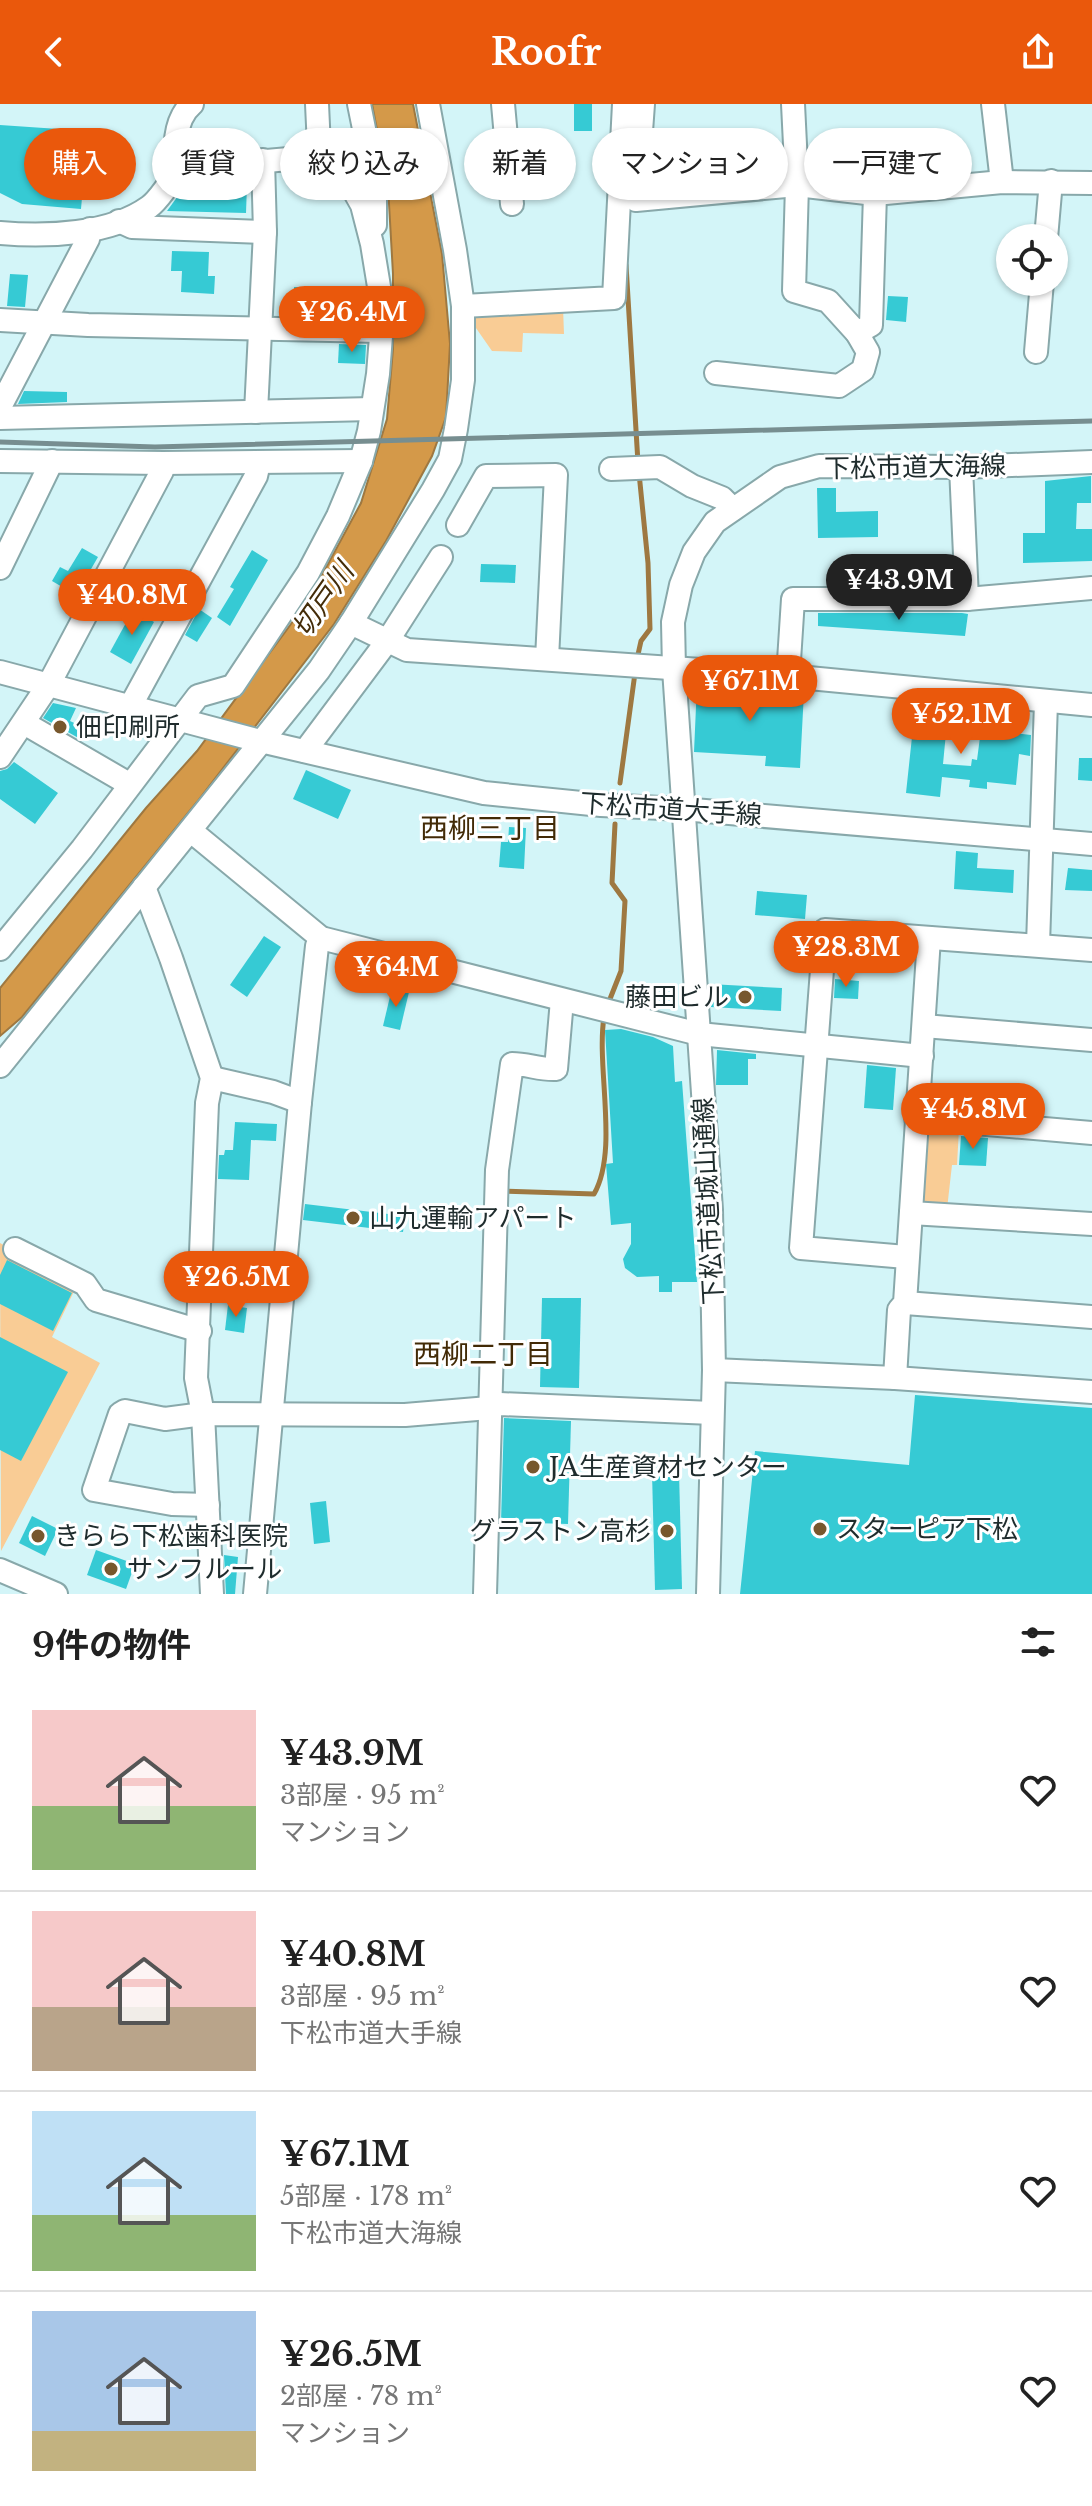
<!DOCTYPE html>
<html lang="ja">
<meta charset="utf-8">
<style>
body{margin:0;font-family:"Libre Baskerville","Noto Sans JP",serif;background:#f6f6f6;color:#222;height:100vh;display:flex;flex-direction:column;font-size:30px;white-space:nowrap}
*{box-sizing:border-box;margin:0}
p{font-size:26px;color:#767676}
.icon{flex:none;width:44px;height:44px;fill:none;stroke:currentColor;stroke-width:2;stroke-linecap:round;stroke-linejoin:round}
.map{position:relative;height:1490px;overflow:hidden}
.details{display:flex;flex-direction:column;background:#fff;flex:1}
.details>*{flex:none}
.banner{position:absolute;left:24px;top:24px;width:1044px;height:72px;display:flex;gap:16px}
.controls{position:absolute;left:996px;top:120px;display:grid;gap:16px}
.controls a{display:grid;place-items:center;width:72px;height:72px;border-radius:50%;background:#fff;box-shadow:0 2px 6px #0004;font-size:40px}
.price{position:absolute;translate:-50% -68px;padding:0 18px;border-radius:28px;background:#ea580c;color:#fff;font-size:26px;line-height:52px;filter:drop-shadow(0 2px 4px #0008)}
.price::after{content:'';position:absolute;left:50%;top:48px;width:24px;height:18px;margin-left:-12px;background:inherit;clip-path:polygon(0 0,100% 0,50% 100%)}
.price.current{background:#222;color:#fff}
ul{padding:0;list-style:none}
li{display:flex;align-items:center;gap:24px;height:200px;padding:0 32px}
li+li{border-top:2px solid #e0e0e0}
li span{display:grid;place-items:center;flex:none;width:224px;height:160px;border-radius:0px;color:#555}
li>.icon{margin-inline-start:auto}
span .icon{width:96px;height:96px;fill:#fffc;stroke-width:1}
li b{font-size:34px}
h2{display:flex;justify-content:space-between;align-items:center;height:96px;padding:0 32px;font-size:34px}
.tag{padding:0 28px;border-radius:36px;background:#fff;box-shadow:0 2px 6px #0004;font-size:28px;line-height:72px}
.tag.current{background:#ea580c;color:#fff}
header{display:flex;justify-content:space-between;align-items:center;height:104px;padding:0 32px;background:#ea580c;color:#fff;font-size:36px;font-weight:700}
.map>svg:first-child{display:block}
.green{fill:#f9cc95}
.water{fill:#d49949;stroke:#9e7841;stroke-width:2}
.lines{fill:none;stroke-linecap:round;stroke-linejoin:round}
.stream{stroke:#9e7841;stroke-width:5}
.building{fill:#36cad4}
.minor-casing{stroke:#88a8aa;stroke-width:26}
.minor{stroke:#fff;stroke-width:22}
.rail{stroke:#778e90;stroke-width:5}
.poi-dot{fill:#77572d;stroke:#fff;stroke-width:3}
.labels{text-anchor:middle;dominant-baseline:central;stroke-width:6;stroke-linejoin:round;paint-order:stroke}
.street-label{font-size:26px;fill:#1f2c2d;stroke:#fff}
.poi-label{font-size:26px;fill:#1f2c2d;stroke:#fff;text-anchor:start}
.water-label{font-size:28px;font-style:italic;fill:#442c08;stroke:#fff}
.neighbourhood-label{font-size:28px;fill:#422a06;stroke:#fff}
</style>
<header><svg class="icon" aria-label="back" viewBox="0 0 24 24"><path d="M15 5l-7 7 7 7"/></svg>Roofr<svg class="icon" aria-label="share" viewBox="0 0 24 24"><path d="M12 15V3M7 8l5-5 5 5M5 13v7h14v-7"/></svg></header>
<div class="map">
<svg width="1092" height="1490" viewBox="0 0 1092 1490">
<rect width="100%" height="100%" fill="#d3f5f8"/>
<g class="green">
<path d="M563 203 564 230 523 229 522 248 492 247 469 214 478 207Z"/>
<path d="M922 1023 959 1025 957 1061H952L947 1105 917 1103Z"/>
<path d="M0 1139 77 1181 52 1233 100 1259 1 1447Z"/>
</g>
<path class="water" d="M372 0H413L442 150 450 240 446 313 432 352 386 437 334 520 197 698 22 913 0 932V884L146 704 197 647 308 497 361 399 387 315 393 245V170L388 82Z"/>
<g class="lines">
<g class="stream">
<path d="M626 161 638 359"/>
<path d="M637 555 641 537 650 525 648 459 639 369"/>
<path d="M620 679 635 569"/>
<path d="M608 900 621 867 625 797 612 779 615 720"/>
<path d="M503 1087 594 1090C619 1046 596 964 604 913"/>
</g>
</g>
<g class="building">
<rect x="574" y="0" width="18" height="27"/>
<path d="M0 21 88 27 81 105 22 100 0 89Z"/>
<path d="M192 80 247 81 246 109 167 107 183 85Z"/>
<path d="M172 147 209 148 208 172H215L214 190 181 188 182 167H171Z"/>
<path d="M10 170 28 171 25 203 7 202Z"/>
<path d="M294 183H313V212L294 211Z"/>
<path d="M888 192 908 193 906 218 886 216Z"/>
<path d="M339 240 366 241 365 260 338 259Z"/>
<path d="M24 287 67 288V298L18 300Z"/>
<path d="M1091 372V399H1077L1076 425H1092V457L1023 459V429H1045V377Z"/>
<path d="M817 384H836V408L878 407V433L818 434Z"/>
<path d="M82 444 98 453 76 491 52 477 60 463 68 467Z"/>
<path d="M252 446 268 456 230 522 217 513 234 485 230 483Z"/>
<path d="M481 460 516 461 515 479 480 478Z"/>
<path d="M199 505 212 514 197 538 185 531Z"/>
<path d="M133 506 154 518 131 560 110 548Z"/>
<path d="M818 509H962L968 510 965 532 818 522Z"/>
<path d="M697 580 804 588 800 664 765 662 766 652 694 648Z"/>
<path d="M53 599 76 604 70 617 87 625 82 636 43 614Z"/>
<path d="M915 605 948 608 943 660 971 662 972 655 977 656 982 618 997 620 996 627 1031 631 1030 652 1019 650 1016 681 987 678V685L969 683 970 676 942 673 940 693 906 689Z"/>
<path d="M1079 654H1092V677L1078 676Z"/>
<path d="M14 658 58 689 35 720 0 695V667L7 665Z"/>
<path d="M306 666 351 686 338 715 293 695Z"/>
<path d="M509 723 526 724 524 765 499 763 501 738H508Z"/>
<path d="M956 747 978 749 977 764 1014 766 1013 789 954 785Z"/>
<path d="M1068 764 1092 766V787L1065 786Z"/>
<path d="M757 787 807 791 805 815 755 811Z"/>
<path d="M264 832 281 843 247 893 230 881Z"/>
<path d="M835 875 859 877 858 895 834 894Z"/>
<path d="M710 880 782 884 781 907 711 903Z"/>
<path d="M392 884 409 888 400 926 383 922Z"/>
<path d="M621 925 653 933 673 942 675 978 682 977 697 1178H672V1188H659V1172L637 1173 625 1164 623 1155 631 1140V1119L611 1121 606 1060 613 1059 605 926Z"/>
<path d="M717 946 756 950V955H748V981H716Z"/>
<path d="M867 961 896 964 893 1006 864 1004Z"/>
<path d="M235 1018 277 1020 276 1037 251 1036 249 1076 218 1075 219 1051H224L225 1046H233Z"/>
<path d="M961 1032 988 1034 986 1062 959 1061Z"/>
<path d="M305 1100 405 1112 403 1128 303 1116Z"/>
<path d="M7 1156 72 1189 53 1227 0 1200V1171Z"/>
<path d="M542 1194H581L579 1284 540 1283Z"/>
<path d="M228 1201 247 1204 244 1229 225 1226Z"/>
<path d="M0 1233 68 1268 21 1357 0 1346Z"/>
<path d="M915 1291 1092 1304V1490H740L755 1347 909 1361Z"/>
<path d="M504 1314 571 1317 568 1420 501 1418Z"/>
<path d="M679 1367 682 1485 655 1486 652 1368Z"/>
<path d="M326 1397 330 1438 314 1440 310 1399Z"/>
<path d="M32 1412 58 1425 45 1452 19 1439Z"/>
<path d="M96 1446 135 1460 126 1485 87 1471Z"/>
<path d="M224 1451 238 1453 235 1490H226Z"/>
</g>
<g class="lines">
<g class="minor-casing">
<g id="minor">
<path d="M359 0 375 79V121"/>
<path d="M503 0 512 100"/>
<path d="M643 0 636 96 797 81 875 90 1002 78 1092 79"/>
<path d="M993 0 1002 78"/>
<path d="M178 70C173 48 174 15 192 0"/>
<path d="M119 117 132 123 265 128"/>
<path d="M0 129C46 133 110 131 149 103 162 94 169 74 183 68 194 63 207 63 219 62 252 58 284 55 317 53"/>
<path d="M1046 134 1051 77"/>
<path d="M463 202 614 194 624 0"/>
<path d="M0 216 88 221 381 227"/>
<path d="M857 229 871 221 875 90"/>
<path d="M1036 248 1042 178"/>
<path d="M716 269 839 282 863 266 868 248 857 229 828 197 794 187 797 81 793 0"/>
<path d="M0 303 88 135 90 125"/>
<path d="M256 308 265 128 263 56"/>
<path d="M0 314 372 305"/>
<path d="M0 357 163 359 361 357"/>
<path d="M961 363 967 495"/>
<path d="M611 365 660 363 692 382 722 394 733 405"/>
<path d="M458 421 486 372 556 371 547 555"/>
<path d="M0 464 52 357"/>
<path d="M351 519 407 546 788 572 1092 601"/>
<path d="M0 568 256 636 484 689 601 701 682 705 1092 740"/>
<path d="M788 572 793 495H967L1092 484"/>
<path d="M131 601 256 372 259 359"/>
<path d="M24 619 129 680"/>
<path d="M305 647 388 536 441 453"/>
<path d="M0 653 49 580 162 367 163 359"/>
<path d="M191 727 321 834 699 930 922 952"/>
<path d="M144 783 171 854 212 974 207 999 196 1274 203 1310 212 1490"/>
<path d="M1038 841 1046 598"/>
<path d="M0 845 82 745 198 592 233 582 308 469 338 412 361 357 369 327 378 270 383 207 372 140 362 101 353 85 326 71 320 65 317 0"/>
<path d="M924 922 1092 936"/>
<path d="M0 962 319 566 351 519 433 386 450 355 456 325 463 276V202L455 146 428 0"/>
<path d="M212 974 273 988 300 998"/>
<path d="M916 1014 1092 1029"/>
<path d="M911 1109 1092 1120"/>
<path d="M15 1145 85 1180 96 1196 200 1227"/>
<path d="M906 1153 801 1144 825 826 1092 846"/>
<path d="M905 1199 1092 1213"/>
<path d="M714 1266 895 1274 1092 1288"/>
<path d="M895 1274 899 1206 905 1199 929 834"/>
<path d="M208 1401 172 1400 94 1386 120 1310 125 1307 165 1315 203 1310 405 1311 489 1304 500 1300 712 1309"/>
<path d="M0 1466 56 1490"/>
<path d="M255 1490 300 998 317 842 321 834"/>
<path d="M485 1490 497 1066 512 960C528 960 540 966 556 965L562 896"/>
<path d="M708 1490 714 1266 711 1106 674 565 673 518 681 481 694 448 715 418 780 373 819 362 961 363 1092 358"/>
</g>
</g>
<use href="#minor" class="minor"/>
<path class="rail" d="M0 338 155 343 1092 317"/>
</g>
<g class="poi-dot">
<circle cx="60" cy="623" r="8"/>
<circle cx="745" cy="893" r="8"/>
<circle cx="353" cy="1114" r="8"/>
<circle cx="533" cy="1363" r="8"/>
<circle cx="820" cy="1425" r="8"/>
<circle cx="667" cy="1427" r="8"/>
<circle cx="38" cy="1432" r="8"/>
<circle cx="111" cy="1465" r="8"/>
</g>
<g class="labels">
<g class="street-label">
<text transform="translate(915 363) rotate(-1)">下松市道大海線</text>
<text transform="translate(671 705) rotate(4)">下松市道大手線</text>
<text transform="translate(708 1097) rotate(-93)">下松市道城山通線</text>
</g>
<g class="poi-label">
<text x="76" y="623">佃印刷所</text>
<text x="729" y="893" text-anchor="end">藤田ビル</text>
<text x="369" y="1114">山九運輸アパート</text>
<text x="549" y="1363">JA生産資材センター</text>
<text x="836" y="1425">スターピア下松</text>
<text x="651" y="1427" text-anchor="end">グラストン高杉</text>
<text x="54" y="1432">きらら下松歯科医院</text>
<text x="127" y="1465">サンフルール</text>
</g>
<g class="water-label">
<text transform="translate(323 496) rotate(-55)">切戸川</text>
</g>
<g class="neighbourhood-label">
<text x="490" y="724">西柳三丁目</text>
<text x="483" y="1250">西柳二丁目</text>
</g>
</g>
</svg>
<div class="controls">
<a><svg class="icon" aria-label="locate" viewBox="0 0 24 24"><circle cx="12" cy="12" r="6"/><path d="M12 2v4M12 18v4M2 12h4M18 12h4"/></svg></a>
</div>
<b class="price" style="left:352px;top:250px">¥26.4M</b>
<b class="price current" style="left:899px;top:518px">¥43.9M</b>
<b class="price" style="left:132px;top:533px">¥40.8M</b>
<b class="price" style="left:750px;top:619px">¥67.1M</b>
<b class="price" style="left:961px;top:652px">¥52.1M</b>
<b class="price" style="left:846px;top:885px">¥28.3M</b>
<b class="price" style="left:396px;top:905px">¥64M</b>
<b class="price" style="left:973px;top:1047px">¥45.8M</b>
<b class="price" style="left:236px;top:1215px">¥26.5M</b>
<div class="banner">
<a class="tag current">購入</a>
<a class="tag">賃貸</a>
<a class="tag">絞り込み</a>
<a class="tag">新着</a>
<a class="tag">マンション</a>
<a class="tag">一戸建て</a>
</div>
</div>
<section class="details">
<h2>9件の物件<svg class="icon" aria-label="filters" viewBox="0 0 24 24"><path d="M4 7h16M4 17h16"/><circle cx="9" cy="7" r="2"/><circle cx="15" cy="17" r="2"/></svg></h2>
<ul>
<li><span style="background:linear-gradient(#f6c9c9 60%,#8fb573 0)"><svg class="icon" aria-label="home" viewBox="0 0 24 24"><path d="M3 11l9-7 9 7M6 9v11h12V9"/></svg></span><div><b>¥43.9M</b><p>3部屋 · 95 m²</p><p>マンション</p></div><svg class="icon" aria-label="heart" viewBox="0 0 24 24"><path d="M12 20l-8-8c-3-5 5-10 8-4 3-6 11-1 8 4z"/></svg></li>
<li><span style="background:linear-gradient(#f6c9c9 60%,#b9a48a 0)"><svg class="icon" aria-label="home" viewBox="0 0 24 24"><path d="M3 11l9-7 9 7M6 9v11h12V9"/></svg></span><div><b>¥40.8M</b><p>3部屋 · 95 m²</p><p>下松市道大手線</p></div><svg class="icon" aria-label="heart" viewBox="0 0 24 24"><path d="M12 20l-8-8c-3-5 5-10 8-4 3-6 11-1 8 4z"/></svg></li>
<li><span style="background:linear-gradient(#bfe0f5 65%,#8fb573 0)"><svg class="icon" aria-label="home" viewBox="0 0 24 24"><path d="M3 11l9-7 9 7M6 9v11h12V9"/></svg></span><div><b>¥67.1M</b><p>5部屋 · 178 m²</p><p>下松市道大海線</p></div><svg class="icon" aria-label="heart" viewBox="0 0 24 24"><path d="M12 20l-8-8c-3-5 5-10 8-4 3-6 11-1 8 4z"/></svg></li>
<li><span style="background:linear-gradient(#a9c7e8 75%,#c2b280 0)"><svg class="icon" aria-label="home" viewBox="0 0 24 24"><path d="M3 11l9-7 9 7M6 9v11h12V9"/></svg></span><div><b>¥26.5M</b><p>2部屋 · 78 m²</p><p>マンション</p></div><svg class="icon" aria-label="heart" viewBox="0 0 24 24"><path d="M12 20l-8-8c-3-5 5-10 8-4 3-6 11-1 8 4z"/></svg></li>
</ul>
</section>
